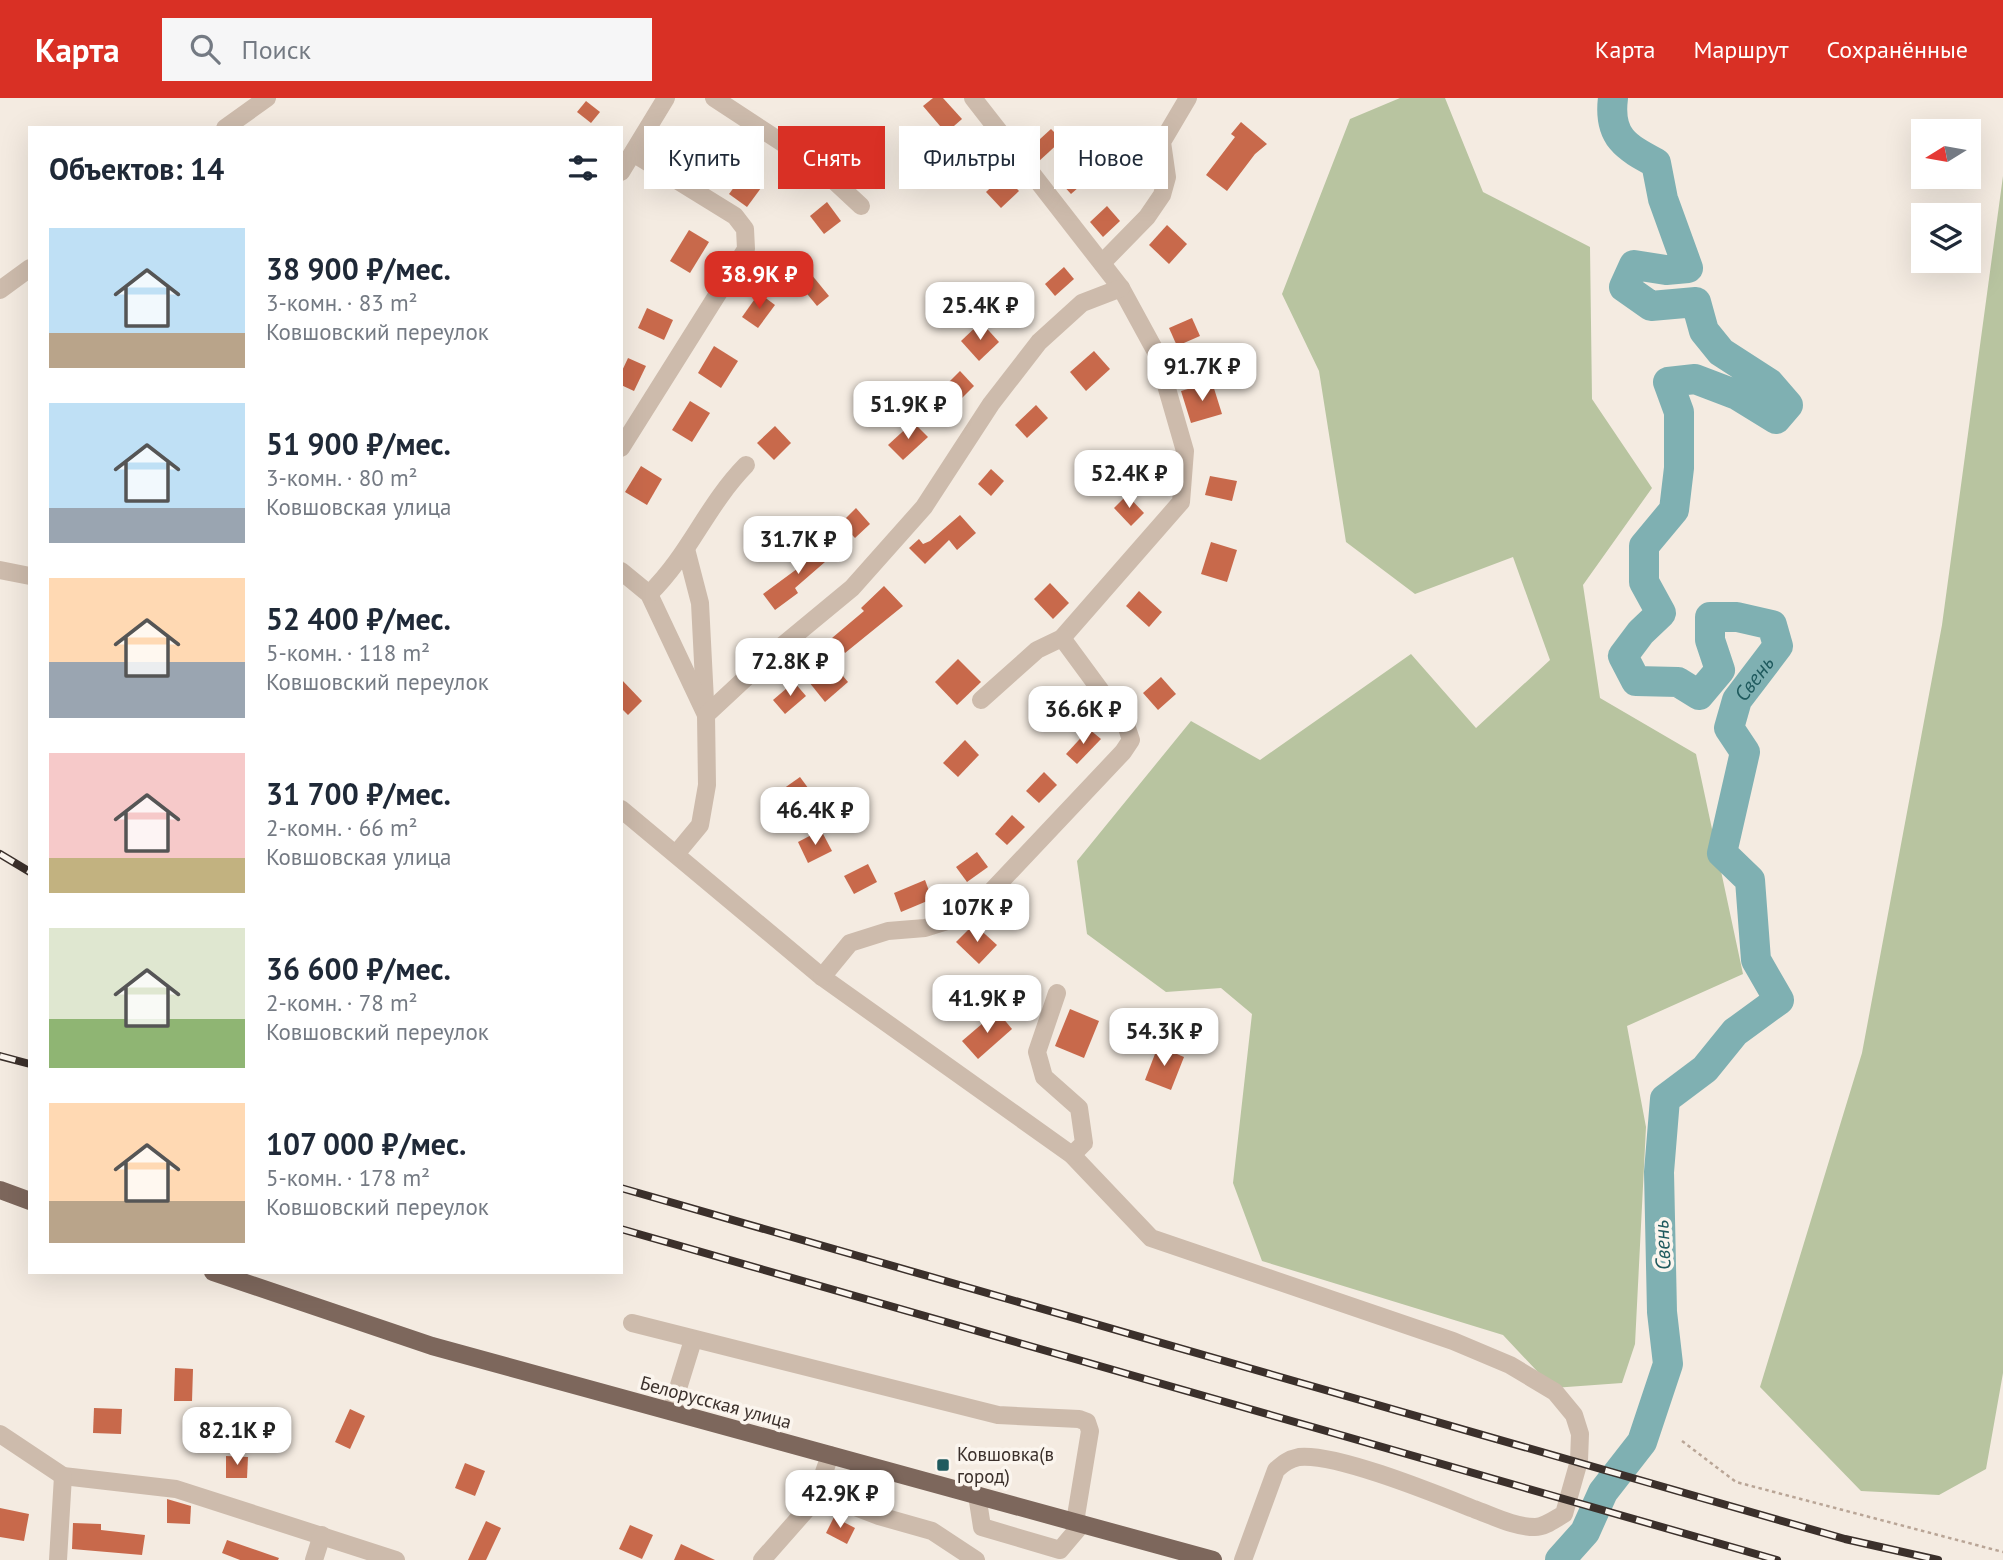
<!DOCTYPE html>
<html lang="ru">
<meta charset="utf-8">
<style>
body{margin:0;font-family:"PT Sans",sans-serif;background:#f6f6f7;color:#1f2937;height:100vh;display:flex;flex-direction:column;font-size:26px;white-space:nowrap}
*{box-sizing:border-box;margin:0}
p{font-size:23px;color:#747a83}
.icon{flex:none;width:38px;height:38px;fill:none;stroke:currentColor;stroke-width:2;stroke-linecap:round;stroke-linejoin:round}
.map{position:relative;flex:1;overflow:hidden}
.side{position:absolute;left:28px;top:28px;width:595px;height:1148px;display:flex;flex-direction:column;background:#fff;border-radius:0px;box-shadow:0 7px 28px #0002}
.side>*{flex:none}
.banner{position:absolute;left:644px;top:28px;width:665px;height:63px;display:flex;gap:14px}
.needle{width:46px;rotate:259deg}
.buttons{position:absolute;left:1911px;top:21px;display:grid;gap:14px}
.buttons a{display:grid;place-items:center;width:70px;height:70px;border-radius:0px;background:#fff;box-shadow:0 7px 28px #0002;font-size:35px}
.price{position:absolute;translate:-50% -60px;padding:0 16px;border-radius:14px;background:#fff;color:#222;font-size:23px;line-height:46px;filter:drop-shadow(0 2px 4px #0008)}
.price::after{content:'';position:absolute;left:50%;top:42px;width:21px;height:16px;margin-left:-10px;background:inherit;clip-path:polygon(0 0,100% 0,50% 100%)}
.price.current{background:#d93025;color:#fff}
ul{padding:0;list-style:none}
li{display:flex;align-items:center;gap:21px;height:175px;padding:0 21px}
li span{display:grid;place-items:center;flex:none;width:196px;height:140px;border-radius:0px;color:#555}
li>.icon{margin-inline-start:auto}
span .icon{width:84px;height:84px;fill:#fffc;stroke-width:1}
li b{font-size:30px}
h2{display:flex;justify-content:space-between;align-items:center;height:84px;padding:0 21px;font-size:30px}
.chip{padding:0 24px;border-radius:0px;background:#fff;box-shadow:0 7px 28px #0002;font-size:24px;line-height:63px}
.chip.current{background:#d93025;color:#fff}
header{display:flex;align-items:center;gap:42px;box-sizing:border-box;height:98px;padding:0 35px;background:#d93025;color:#fff}
header strong{font-size:33px}
nav{display:flex;gap:38px;margin-inline-start:auto;font-size:24px}
.search{width:490px;height:63px;background:#f6f6f7;display:flex;align-items:center;gap:18px;box-sizing:border-box;padding:0 24px;border-radius:0px;color:#747a83;font-size:26px}
.map>svg:first-child{display:block}
.green{fill:#b8c4a0}
.lines{fill:none;stroke-linecap:round;stroke-linejoin:round}
.river{stroke:#7fb0b2;stroke-width:30}
.building{fill:#c8694b}
.path{stroke:#b9a596;stroke-width:2.5;stroke-dasharray:3.5 3.5;stroke-linecap:butt}
.minor{stroke:#cdbbac;stroke-width:18}
.major{stroke:#7d675c;stroke-width:18}
.rail-casing{stroke:#3b302b;stroke-width:8}
.rail{stroke:#fbf5ee;stroke-width:5;stroke-dasharray:16;stroke-linecap:butt}
.poi-dot{fill:#1f5a5e;stroke:#fbf5ee;stroke-width:2.5}
.labels{text-anchor:middle;dominant-baseline:central;stroke-width:7;stroke-linejoin:round;paint-order:stroke}
.street-label{font-size:19px;fill:#3b302b;stroke:#fbf5ee}
.poi-label{font-size:19px;fill:#3b302b;stroke:#fbf5ee;text-anchor:start}
.water-label{font-size:21px;font-style:italic;fill:#1f5a5e;stroke:#fbf5ee}
</style>
<header>
<strong>Карта</strong>
<div class="search"><svg class="icon" aria-label="search" viewBox="0 0 24 24"><circle cx="10" cy="10" r="6"/><path d="M15 15l6 6"/></svg>Поиск</div>
<nav><a>Карта</a><a>Маршрут</a><a>Сохранённые</a></nav>
</header>
<div class="map">
<svg width="2003" height="1462" viewBox="0 0 2003 1462">
<rect width="100%" height="100%" fill="#f4ebe1"/>
<g class="green">
<path d="M1400 0H1445L1483 94 1590 149 1592 301 1652 390 1583 487 1600 600 1696 656 1743 876 1627 928 1646 1029 1635 1246 1622 1285 1553 1290 1503 1237 1262 1163 1233 1085 1252 916 1221 890 1166 894 1087 836 1077 763 1191 623 1260 662 1411 556 1476 630 1550 562 1513 459 1415 496 1346 444 1319 273 1282 196 1350 21Z"/>
<path d="M2003 78V1275L1986 1371 1939 1397 1861 1393 1760 1289 1862 955 1942 527Z"/>
</g>
<g class="lines">
<path class="river" id="s1" d="M1560 1462 1585 1434 1603 1394 1642 1344 1668 1266 1662 1214 1659 1074 1665 1001 1705 971 1735 934 1779 902 1756 862 1750 782 1722 755 1745 654 1729 630 1737 602 1778 548 1772 527 1737 519H1710V542L1720 572 1699 597 1678 584 1636 583 1623 558 1641 534 1661 515 1644 484V448L1674 412 1679 370V314L1668 284 1695 281 1737 297 1776 321 1788 307 1769 285 1721 254 1704 233 1696 204 1651 208 1624 189 1634 167 1666 172 1688 170 1663 101 1656 65C1626 49 1608 39 1613 0"/>
</g>
<g class="building">
<path d="M933 0H943L962 21 946 35 923 8Z"/>
<path d="M586 3 600 14 591 25 577 14Z"/>
<path d="M1241 24 1267 46 1255 56 1227 93 1206 77 1235 39 1231 36Z"/>
<path d="M1051 31 1062 42 1038 64 1028 52Z"/>
<path d="M720 39 731 47 721 62 709 54Z"/>
<path d="M1085 64 1095 75 1071 96 1061 85Z"/>
<path d="M862 65 874 79 863 88 852 74Z"/>
<path d="M743 77 761 90 747 109 729 96Z"/>
<path d="M1004 77 1019 93 1001 110 986 94Z"/>
<path d="M827 104 841 123 824 136 810 118Z"/>
<path d="M1107 108 1120 123 1103 139 1090 124Z"/>
<path d="M1167 127 1187 146 1169 166 1149 147Z"/>
<path d="M689 132 709 144 690 175 670 163Z"/>
<path d="M1064 169 1074 181 1055 198 1045 186Z"/>
<path d="M811 176 829 198 817 208 799 186Z"/>
<path d="M759 195 775 207 758 230 742 219Z"/>
<path d="M647 210 673 222 664 242 638 230Z"/>
<path d="M1192 220 1200 238 1177 248 1169 230Z"/>
<path d="M981 224 999 244 979 263 961 243Z"/>
<path d="M714 248 738 263 721 290 698 275Z"/>
<path d="M1094 253 1110 271 1086 293 1070 274Z"/>
<path d="M628 260 646 268 634 293 621 287V275Z"/>
<path d="M960 273 974 288 957 305 942 291Z"/>
<path d="M1212 284 1222 316 1191 325 1181 293Z"/>
<path d="M690 303 710 315 692 344 672 332Z"/>
<path d="M1036 307 1048 320 1027 340 1015 327Z"/>
<path d="M913 324 928 339 903 362 888 347Z"/>
<path d="M775 328 791 345 774 362 757 345Z"/>
<path d="M641 368 662 381 647 407 625 394Z"/>
<path d="M991 371 1004 383 991 398 978 386Z"/>
<path d="M1210 378 1237 383 1232 403 1205 397Z"/>
<path d="M1127 397 1144 415 1131 428 1114 410Z"/>
<path d="M856 410 870 426 855 440 841 425Z"/>
<path d="M960 417 976 435 957 452 949 442 925 466 909 450 919 441 923 446 930 443Z"/>
<path d="M821 442 833 457 795 490 798 495 775 512 763 496 805 465 800 459Z"/>
<path d="M1211 444 1237 452 1227 484 1201 476Z"/>
<path d="M1050 485 1069 505 1053 521 1034 501Z"/>
<path d="M884 488 903 508 845 555 832 540 864 513 861 510Z"/>
<path d="M1139 493 1162 514 1149 529 1126 508Z"/>
<path d="M958 561 981 584 957 607 935 584Z"/>
<path d="M832 565 848 584 825 604 809 584Z"/>
<path d="M1161 579 1176 596 1158 612 1143 595Z"/>
<path d="M621 581 642 603 628 617 621 610Z"/>
<path d="M794 584 806 598 785 616 773 602Z"/>
<path d="M1089 631 1101 641 1077 666 1066 656Z"/>
<path d="M965 642 979 657 958 679 943 665Z"/>
<path d="M1044 674 1057 687 1039 705 1026 693Z"/>
<path d="M800 679 814 698 797 711 783 691Z"/>
<path d="M1012 717 1025 729 1007 747 995 736Z"/>
<path d="M821 732 832 753 808 765 798 744Z"/>
<path d="M977 754 988 769 967 784 956 769Z"/>
<path d="M868 766 877 784 854 796 844 778Z"/>
<path d="M925 782 932 801 901 814 894 795Z"/>
<path d="M974 826 997 847 979 866 956 844Z"/>
<path d="M1070 911 1099 923 1084 960 1055 948Z"/>
<path d="M997 913 1012 931 978 961 962 943Z"/>
<path d="M1158 948 1184 959 1171 992 1145 982Z"/>
<path d="M175 1270 193 1271 192 1303H174Z"/>
<path d="M94 1310 122 1311 121 1336 93 1335Z"/>
<path d="M350 1311 365 1318 350 1351 335 1344Z"/>
<path d="M226 1358 248 1359 247 1380H226Z"/>
<path d="M465 1365 485 1373 475 1398 455 1390Z"/>
<path d="M167 1401 191 1408 190 1426 167 1425Z"/>
<path d="M0 1410 29 1416 24 1443 0 1439Z"/>
<path d="M834 1419 855 1430 847 1446 826 1435Z"/>
<path d="M486 1423 501 1430 486 1462H468Z"/>
<path d="M73 1425 101 1426V1432L145 1437 142 1457 72 1451Z"/>
<path d="M630 1427 653 1437 642 1461 619 1451Z"/>
<path d="M227 1442 279 1460 278 1462H240L222 1455Z"/>
<path d="M681 1446 715 1462H674Z"/>
</g>
<g class="lines">
<path class="path" d="M1682 1343 1736 1384 2003 1454"/>
<g class="minor">
<path d="M714 0 818 68 861 108"/>
<path d="M973 0 1121 190 1157 256 1185 353 1181 404 1062 540 1037 552 981 602"/>
<path d="M225 30 267 0"/>
<path d="M621 74 666 0"/>
<path d="M1102 165 1147 119 1162 97 1167 79 1162 44 1188 0"/>
<path d="M0 192 30 170"/>
<path d="M621 350 746 151 745 131 735 118 633 55"/>
<path d="M686 451 700 505 705 603"/>
<path d="M0 472 30 478"/>
<path d="M621 473 649 496 706 617"/>
<path d="M649 496C690 456 706 408 746 367"/>
<path d="M621 711 822 879 1072 1057 1151 1140 1453 1243 1510 1267 1555 1294 1574 1317 1580 1336 1579 1363 1564 1416C1555 1421 1545 1429 1535 1429 1514 1429 1493 1418 1474 1411 1436 1396 1336 1355 1299 1359 1289 1361 1284 1365 1276 1372L1243 1462"/>
<path d="M676 756 700 727 707 687 706 617 766 561 852 490 924 409 991 306 1039 244 1082 205 1121 190"/>
<path d="M822 879 850 845 888 833 925 830 970 816 1123 654 1131 642 1126 627 1062 540"/>
<path d="M1057 895 1037 954 1044 979 1079 1010 1084 1045 1072 1057"/>
<path d="M632 1225 998 1317 1079 1321 1087 1324 1090 1333 1075 1424"/>
<path d="M671 1313 693 1242"/>
<path d="M0 1336 63 1378 176 1391 396 1462"/>
<path d="M819 1395 879 1418 932 1433 976 1462"/>
<path d="M977 1397 982 1429 1060 1452 1082 1426"/>
<path d="M58 1462 63 1378"/>
<path d="M314 1462 322 1437"/>
<path d="M762 1462 814 1403 830 1357"/>
</g>
<g class="major">
<path d="M0 1092 30 1103"/>
<path d="M213 1174 432 1248 1213 1462"/>
</g>
<g class="rail-casing">
<g id="rail">
<path d="M0 756 30 774"/>
<path d="M0 958 30 966"/>
<path d="M621 1090 1845 1441 1938 1462"/>
<path d="M621 1131 1777 1462"/>
</g>
</g>
<use href="#rail" class="rail"/>
</g>
<rect class="poi-dot" x="936" y="1360" width="14" height="14" rx="3.5"/>
<g class="labels">
<g class="street-label">
<text transform="translate(716 1304) rotate(15)">Белорусская улица</text>
</g>
<g class="poi-label">
<text x="957" y="1356">Ковшовка(в<tspan x="957" dy="22">город)</tspan></text>
</g>
<g class="water-label">
<text stroke="none"><textPath href="#s1" startOffset="999">Свень</textPath></text>
<text transform="translate(1662 1147) rotate(-93)">Свень</text>
</g>
</g>
</svg>
<div class="buttons">
<a><svg class="needle" viewBox="-14 -14 28 28"><path d="M0-13l5 13h-10z" fill="#e53935"/><path d="M0 13l5-13h-10z" fill="#747a83"/></svg></a>
<a><svg class="icon" aria-label="layers" viewBox="0 0 24 24"><path d="M12 4l9 5-9 5-9-5zM3 14l9 5 9-5"/></svg></a>
</div>
<b class="price current" style="left:759px;top:213px">38.9K ₽</b>
<b class="price" style="left:980px;top:244px">25.4K ₽</b>
<b class="price" style="left:1202px;top:305px">91.7K ₽</b>
<b class="price" style="left:908px;top:343px">51.9K ₽</b>
<b class="price" style="left:1129px;top:412px">52.4K ₽</b>
<b class="price" style="left:798px;top:478px">31.7K ₽</b>
<b class="price" style="left:790px;top:600px">72.8K ₽</b>
<b class="price" style="left:1083px;top:648px">36.6K ₽</b>
<b class="price" style="left:815px;top:749px">46.4K ₽</b>
<b class="price" style="left:977px;top:846px">107K ₽</b>
<b class="price" style="left:987px;top:937px">41.9K ₽</b>
<b class="price" style="left:1164px;top:970px">54.3K ₽</b>
<b class="price" style="left:237px;top:1369px">82.1K ₽</b>
<b class="price" style="left:840px;top:1432px">42.9K ₽</b>
<div class="banner">
<a class="chip">Купить</a>
<a class="chip current">Снять</a>
<a class="chip">Фильтры</a>
<a class="chip">Новое</a>
</div>
<section class="side">
<h2>Объектов: 14<svg class="icon" aria-label="filters" viewBox="0 0 24 24"><path d="M4 7h16M4 17h16"/><circle cx="9" cy="7" r="2"/><circle cx="15" cy="17" r="2"/></svg></h2>
<ul>
<li><span style="background:linear-gradient(#bfe0f5 75%,#b9a48a 0)"><svg class="icon" aria-label="home" viewBox="0 0 24 24"><path d="M3 11l9-7 9 7M6 9v11h12V9"/></svg></span><div><b>38 900 ₽/мес.</b><p>3-комн. · 83 m²</p><p>Ковшовский переулок</p></div></li>
<li><span style="background:linear-gradient(#bfe0f5 75%,#9aa5b1 0)"><svg class="icon" aria-label="home" viewBox="0 0 24 24"><path d="M3 11l9-7 9 7M6 9v11h12V9"/></svg></span><div><b>51 900 ₽/мес.</b><p>3-комн. · 80 m²</p><p>Ковшовская улица</p></div></li>
<li><span style="background:linear-gradient(#ffd9b3 60%,#9aa5b1 0)"><svg class="icon" aria-label="home" viewBox="0 0 24 24"><path d="M3 11l9-7 9 7M6 9v11h12V9"/></svg></span><div><b>52 400 ₽/мес.</b><p>5-комн. · 118 m²</p><p>Ковшовский переулок</p></div></li>
<li><span style="background:linear-gradient(#f6c9c9 75%,#c2b280 0)"><svg class="icon" aria-label="home" viewBox="0 0 24 24"><path d="M3 11l9-7 9 7M6 9v11h12V9"/></svg></span><div><b>31 700 ₽/мес.</b><p>2-комн. · 66 m²</p><p>Ковшовская улица</p></div></li>
<li><span style="background:linear-gradient(#dfe7d0 65%,#8fb573 0)"><svg class="icon" aria-label="home" viewBox="0 0 24 24"><path d="M3 11l9-7 9 7M6 9v11h12V9"/></svg></span><div><b>36 600 ₽/мес.</b><p>2-комн. · 78 m²</p><p>Ковшовский переулок</p></div></li>
<li><span style="background:linear-gradient(#ffd9b3 70%,#b9a48a 0)"><svg class="icon" aria-label="home" viewBox="0 0 24 24"><path d="M3 11l9-7 9 7M6 9v11h12V9"/></svg></span><div><b>107 000 ₽/мес.</b><p>5-комн. · 178 m²</p><p>Ковшовский переулок</p></div></li>
</ul>
</section>
</div>
